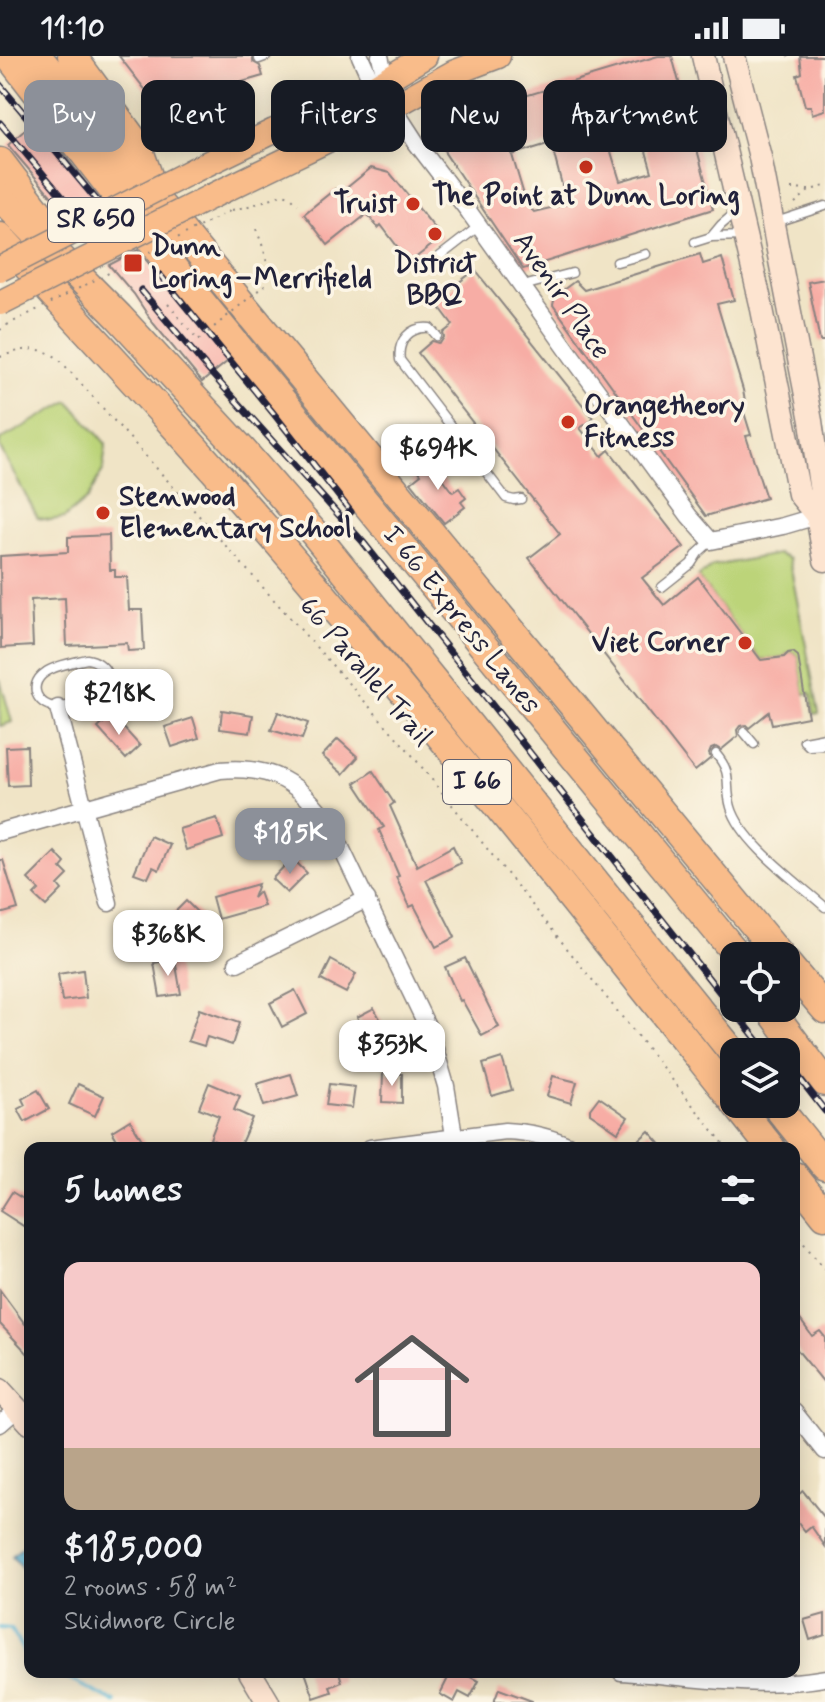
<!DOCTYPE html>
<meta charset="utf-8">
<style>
body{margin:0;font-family:Mynerve,sans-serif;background:#242831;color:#f1f3f6;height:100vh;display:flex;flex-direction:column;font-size:30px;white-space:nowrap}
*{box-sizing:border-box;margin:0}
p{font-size:26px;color:#9ea1a6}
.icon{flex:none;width:44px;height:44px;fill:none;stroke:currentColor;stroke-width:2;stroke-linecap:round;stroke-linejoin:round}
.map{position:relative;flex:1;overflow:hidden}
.side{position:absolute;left:24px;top:1086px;width:776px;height:536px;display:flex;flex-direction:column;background:#171b24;border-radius:16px;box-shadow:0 4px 20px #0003}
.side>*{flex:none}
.banner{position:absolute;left:24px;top:24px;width:778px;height:72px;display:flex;gap:16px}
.tools{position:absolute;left:720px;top:886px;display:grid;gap:16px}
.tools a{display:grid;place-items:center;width:80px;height:80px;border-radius:16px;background:#171b24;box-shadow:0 4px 20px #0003;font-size:40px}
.price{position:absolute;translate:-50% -68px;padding:0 18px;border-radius:16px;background:#fff;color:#222;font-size:26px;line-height:52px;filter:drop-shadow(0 2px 4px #0008)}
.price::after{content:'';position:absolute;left:50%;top:48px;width:24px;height:18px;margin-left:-12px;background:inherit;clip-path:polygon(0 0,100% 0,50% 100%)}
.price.on{background:#8c9099;color:#fff}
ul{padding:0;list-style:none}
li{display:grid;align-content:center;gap:16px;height:424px;padding:0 40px}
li+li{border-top:2px solid #363941}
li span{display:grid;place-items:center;height:248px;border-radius:16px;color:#555}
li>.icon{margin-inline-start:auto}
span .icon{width:144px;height:144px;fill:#fffc;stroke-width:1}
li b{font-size:34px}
h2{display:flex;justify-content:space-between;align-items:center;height:96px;padding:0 40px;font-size:34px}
.chip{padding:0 28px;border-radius:16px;background:#171b24;box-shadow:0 4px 20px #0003;font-size:28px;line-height:72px}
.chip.on{background:#8c9099;color:#fff}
.status{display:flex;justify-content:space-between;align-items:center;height:56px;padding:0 40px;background:#171b24;direction:ltr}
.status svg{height:22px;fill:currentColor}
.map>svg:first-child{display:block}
.green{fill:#bcd479;stroke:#6f7b5a;stroke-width:2}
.water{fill:#5db9db;stroke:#406e8b;stroke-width:2}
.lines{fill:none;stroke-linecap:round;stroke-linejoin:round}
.stream{stroke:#5db9db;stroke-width:4}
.building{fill:#f7ada5;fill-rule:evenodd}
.lane-casing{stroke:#898380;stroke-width:11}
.street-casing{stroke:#898380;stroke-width:19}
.secondary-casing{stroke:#898380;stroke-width:25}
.primary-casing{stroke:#898380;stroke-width:27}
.highway-casing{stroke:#898380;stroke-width:31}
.path{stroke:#898380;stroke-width:2;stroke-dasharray:2 6;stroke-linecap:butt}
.lane{stroke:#fff;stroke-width:8}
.street{stroke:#fff;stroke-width:16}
.secondary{stroke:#fde4d0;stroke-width:22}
.primary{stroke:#f9bc8a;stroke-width:24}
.highway{stroke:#f9bc8a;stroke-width:28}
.rail-casing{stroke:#22223b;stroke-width:7}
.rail{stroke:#fcf5e5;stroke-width:4;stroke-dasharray:12;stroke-linecap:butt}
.primary-bridge-casing{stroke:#898380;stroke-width:27;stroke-linecap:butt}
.path-bridge{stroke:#898380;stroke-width:2;stroke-dasharray:2 6;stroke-linecap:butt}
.primary-bridge{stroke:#f9bc8a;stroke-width:24}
.poi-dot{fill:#c8321e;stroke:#fcf5e5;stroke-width:3}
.labels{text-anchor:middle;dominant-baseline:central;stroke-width:7;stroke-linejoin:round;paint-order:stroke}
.shield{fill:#fcf5e5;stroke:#63616e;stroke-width:2}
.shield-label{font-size:26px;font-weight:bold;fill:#22223b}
.poi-label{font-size:28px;font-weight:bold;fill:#22223b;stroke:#fcf5e5;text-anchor:start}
.street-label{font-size:28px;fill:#22223b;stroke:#fcf5e5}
</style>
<div class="status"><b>11:10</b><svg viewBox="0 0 49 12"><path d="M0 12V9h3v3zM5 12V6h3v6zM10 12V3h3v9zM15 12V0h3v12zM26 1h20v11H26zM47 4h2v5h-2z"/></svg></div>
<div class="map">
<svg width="825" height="1646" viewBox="0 0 825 1646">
<rect width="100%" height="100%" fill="#fcf5e5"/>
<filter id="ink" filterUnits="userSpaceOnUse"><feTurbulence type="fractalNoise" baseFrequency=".0125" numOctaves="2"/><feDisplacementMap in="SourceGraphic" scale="16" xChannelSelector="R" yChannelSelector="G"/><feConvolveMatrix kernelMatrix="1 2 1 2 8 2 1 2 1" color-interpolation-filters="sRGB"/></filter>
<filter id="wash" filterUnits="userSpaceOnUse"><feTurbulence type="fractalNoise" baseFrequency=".006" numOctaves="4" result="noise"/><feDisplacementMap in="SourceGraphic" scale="32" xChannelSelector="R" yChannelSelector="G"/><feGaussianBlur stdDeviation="1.8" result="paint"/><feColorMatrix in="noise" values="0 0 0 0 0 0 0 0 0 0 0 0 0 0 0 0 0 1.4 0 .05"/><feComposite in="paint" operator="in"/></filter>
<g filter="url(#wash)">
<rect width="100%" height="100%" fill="#f0e4c6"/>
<g class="green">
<path d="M69 345 106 388 103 414 88 442 64 462 50 464 38 462 0 392V384Z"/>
<path d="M778 498 789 503 819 657 814 658 811 637 804 638 798 600 793 596 788 597 784 601 761 604 698 521 713 510Z"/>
<path d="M0 623 12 666 0 670Z"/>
</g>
<path class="water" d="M30 1484V1513L26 1517 12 1500Z"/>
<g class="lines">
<g class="stream">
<path d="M0 1572 11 1573 24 1596 30 1601"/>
<path d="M54 1616 115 1646"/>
</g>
</g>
<g id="blocks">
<g class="building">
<path d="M119 0H253V6L260 10 263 20 158 50Z"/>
<path d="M658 0H672L713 153 523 213 445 97 442 82 444 71 455 61ZM637 64 652 116 620 125 604 73ZM551 87 567 148 534 156 527 149 512 99Z"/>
<path d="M800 0H825V54L812 58 811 50H805L797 19 802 17Z"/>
<path d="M36 64 52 83 100 145 69 161 8 89Z"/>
<path d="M371 112 390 117 442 181 414 203 406 202 381 169 378 172 367 158 328 189 304 158 335 133 339 138Z"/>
<path d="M138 194 228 305 202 326 153 267 134 238 109 209Z"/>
<path d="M700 198 703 208 722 202 734 244 717 248 743 334 745 346 742 350 751 379 746 380 766 442 706 460 553 249 555 240 575 225 584 234Z"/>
<path d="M475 214 594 363 580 372 602 400 609 394 684 491 642 522 664 549 698 521 761 604 784 601 788 597 793 596 798 600 808 661 772 668 769 656 749 672 746 669 740 670 737 674 738 680 721 694 716 691 711 693 709 698 711 702 695 715 529 502 560 478 418 297 432 285 438 287 441 286 444 281 443 277 453 269 435 245Z"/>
<path d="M825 223V285H820L808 226Z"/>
<path d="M428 402 453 436 459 432 466 442 461 446 465 451 444 467 411 426 421 418 416 411Z"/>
<path d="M109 479 110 514H115V521H127L129 554H142L144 594 128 595 127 587 67 590 65 542 31 544 33 590 1 592 0 500 68 496V481Z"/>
<path d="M222 654 253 659 250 677 220 673Z"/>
<path d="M278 656 308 667 302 683 271 674Z"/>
<path d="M112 659 140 690 126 703 98 672Z"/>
<path d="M193 662 199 682 172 691 165 671Z"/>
<path d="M338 683 358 701 343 718 322 700Z"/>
<path d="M27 690 28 729 8 730 6 691Z"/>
<path d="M373 715 394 747 390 750 417 810 453 790 461 807 426 824 455 881 436 891 414 849 410 851 396 821 399 820 379 774 384 771 355 727Z"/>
<path d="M249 761 277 770 270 791 243 781Z"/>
<path d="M217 762 223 782 186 794 179 773Z"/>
<path d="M150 780 170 789 159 814 153 811 148 822 134 817Z"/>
<path d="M55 796 65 807 61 812 68 819 58 829 62 834 46 850 34 839 39 834 28 823Z"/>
<path d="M292 802 307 817 287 837 272 823Z"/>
<path d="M0 804H3L18 853 0 858Z"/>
<path d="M258 828 253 842 259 836 264 850 218 863 212 841Z"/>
<path d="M186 845 203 862 172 892 156 875Z"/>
<path d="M465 902 499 971 482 980 462 944 460 945 445 911Z"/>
<path d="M175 903 181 938 160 941 154 907Z"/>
<path d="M331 904 356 918 346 937 321 924Z"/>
<path d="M83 914 86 942 62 945 58 918Z"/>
<path d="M295 934 307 958 282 971 270 947Z"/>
<path d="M374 952 388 977 370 986 357 961Z"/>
<path d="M199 953 239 967 232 989 207 981 204 990 188 985Z"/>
<path d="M502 1002 512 1034 492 1040 483 1008Z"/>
<path d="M383 1017 402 1018V1047L382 1046Z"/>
<path d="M291 1018 298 1040 264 1050 257 1028Z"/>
<path d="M553 1020 577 1026 571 1047 547 1040Z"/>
<path d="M209 1027 240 1040 234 1054 252 1062 239 1092H231L210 1083 219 1060 199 1052Z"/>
<path d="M78 1028 104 1040 95 1060 69 1048Z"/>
<path d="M329 1028 355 1031 352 1052 326 1049Z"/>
<path d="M38 1034 49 1053 25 1066 18 1053 25 1049 22 1043Z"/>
<path d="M599 1041 628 1061 618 1076 590 1057V1053Z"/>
<path d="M130 1064 147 1092H122L112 1075Z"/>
<path d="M649 1075 664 1092H630Z"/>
<path d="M12 1136 30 1147V1163L25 1171 0 1155Z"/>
<path d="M0 1234 25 1268 30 1263V1300L0 1268Z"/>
<path d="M794 1255 812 1280 820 1275 825 1281V1328L794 1290Z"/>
<path d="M803 1435 825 1462V1490L811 1470 805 1475 794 1461V1442Z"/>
<path d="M825 1558V1579L810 1584 804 1564Z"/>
<path d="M305 1616H339L342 1626 330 1631 332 1636 314 1642Z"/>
<path d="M451 1616H462L479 1625 470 1642 459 1636 454 1646 440 1638Z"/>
<path d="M499 1633 532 1645V1646H494Z"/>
</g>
</g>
</g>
<g filter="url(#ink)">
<use href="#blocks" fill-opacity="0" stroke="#898380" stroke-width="2"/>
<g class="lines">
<g class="lane-casing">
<g id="lane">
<path d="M259 3 267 0"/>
<path d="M776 166 825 150"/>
<path d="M711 181 721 169 735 157"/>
<path d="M695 186 711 181 744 180"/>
<path d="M439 201 479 170"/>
<path d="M617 206 646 198"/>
<path d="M523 230 572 217"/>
<path d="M437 280 430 272C410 270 397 285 400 304L506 442 514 444 521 443"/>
<path d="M662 531 691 508 698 497 711 485"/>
<path d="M87 603C104 605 117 624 101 638 92 645 77 647 66 650 42 657 23 631 46 616 56 609 75 606 87 603Z"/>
<path d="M744 676 754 688"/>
<path d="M804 685 809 690 825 689"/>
<path d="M804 685 825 681"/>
<path d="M716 698C734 719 724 728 731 751 741 786 797 826 825 851"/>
</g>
</g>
<g class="street-casing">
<g id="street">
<path d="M360 0 374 31 393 51 417 88 469 156 574 303 689 460 711 485 783 470 817 460"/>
<path d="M380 0 387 30"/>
<path d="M58 652 109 847"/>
<path d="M0 776 220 714C273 709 300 727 330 769L430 976 446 1030 456 1092"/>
<path d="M237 907 367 843"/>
<path d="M370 1092 505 1075C529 1076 552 1081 574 1092"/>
<path d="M794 1356 825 1395"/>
<path d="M0 1368 17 1353"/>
<path d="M621 1616C688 1620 758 1634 825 1622"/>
</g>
</g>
<g class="secondary-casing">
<g id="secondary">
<path d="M703 0 761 248 799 438 817 460"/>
<path d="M734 0 760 101 811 365 821 436 817 460 825 504"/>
<path d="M0 1334 30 1367"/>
<path d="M250 1616 268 1646"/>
</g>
</g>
<g class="primary-casing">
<g id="primary">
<path d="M192 115 274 75 374 31 425 0"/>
<path d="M210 141 371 63 453 17 498 0"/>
</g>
</g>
<g class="highway-casing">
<g id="highway">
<path d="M9 0 177 217 738 900"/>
<path d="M37 0 780 900"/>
<path d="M72 0 137 89 151 128"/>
<path d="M0 106 46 166"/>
<path d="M0 141 119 261 241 393 314 477 734 998"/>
<path d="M0 181C111 300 222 419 327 544 466 708 600 877 734 1045"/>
<path d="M786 907 825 953"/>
<path d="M769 952 825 1026"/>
<path d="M736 1048 771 1092"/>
<path d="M775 1048 825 1110"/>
<path d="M794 1120 825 1159"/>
</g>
</g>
<g class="path">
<path d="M787 0 793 2"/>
<path d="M791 133 809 134"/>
<path d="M795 147 810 134 825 130"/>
<path d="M232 154 253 149 283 138 290 140 298 148"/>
<path d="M256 173C264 192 269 206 267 227"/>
<path d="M168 248 198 284 201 282"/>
<path d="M0 274 7 269"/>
<path d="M0 301C22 293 38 288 59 303L408 694 727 1092"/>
<path d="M794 1175 825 1214"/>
</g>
<use href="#lane" class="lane"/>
<use href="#street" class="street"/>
<use href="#secondary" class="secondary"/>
<use href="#primary" class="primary"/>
<use href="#highway" class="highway"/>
<g class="rail-casing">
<g id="rail">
<path d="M0 29 130 184"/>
<path d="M0 67 109 196"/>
<path d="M160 219 274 358 351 456"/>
<path d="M141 234 211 317 363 486 767 996"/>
<path d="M786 1005 825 1055"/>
</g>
</g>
<use href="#rail" class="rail"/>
<g class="primary-bridge-casing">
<g id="primary-bridge">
<path d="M0 213 192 115"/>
<path d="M0 247 210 141"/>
</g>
</g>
<g class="path-bridge">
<path d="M7 269 232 154"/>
<path d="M208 276 267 227"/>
</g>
<use href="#primary-bridge" class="primary-bridge"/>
</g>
</g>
<g class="poi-dot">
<circle cx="586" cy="111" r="8"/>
<circle cx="413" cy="148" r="8"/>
<circle cx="435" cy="178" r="8"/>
<rect x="123" y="197" width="20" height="20" rx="4"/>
<circle cx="568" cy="366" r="8"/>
<circle cx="103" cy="457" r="8"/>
<circle cx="745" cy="587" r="8"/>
</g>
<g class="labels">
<g class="shield">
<rect x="48" y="142" width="96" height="44" rx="6"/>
<rect x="443" y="704" width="68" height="44" rx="6"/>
</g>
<g class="shield-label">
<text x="96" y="164">SR 650</text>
<text x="477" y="726">I 66</text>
</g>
<g class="poi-label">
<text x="586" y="140" text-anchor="middle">The Point at Dunn Loring</text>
<text x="397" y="148" text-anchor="end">Truist</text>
<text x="151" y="191">Dunn<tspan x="151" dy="32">Loring–Merrifield</tspan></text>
<text x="435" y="208" text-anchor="middle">District<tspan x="435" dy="32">BBQ</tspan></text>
<text x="584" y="350">Orangetheory<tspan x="584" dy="32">Fitness</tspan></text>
<text x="119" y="441">Stenwood<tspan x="119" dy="32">Elementary School</tspan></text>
<text x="729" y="587" text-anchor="end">Viet Corner</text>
</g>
<g class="street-label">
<text transform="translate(561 240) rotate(55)">Avenir Place</text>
<text transform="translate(461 564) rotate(51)">I 66 Express Lanes</text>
<text transform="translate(365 616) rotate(49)">66 Parallel Trail</text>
</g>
</g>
</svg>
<div class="tools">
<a><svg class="icon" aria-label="locate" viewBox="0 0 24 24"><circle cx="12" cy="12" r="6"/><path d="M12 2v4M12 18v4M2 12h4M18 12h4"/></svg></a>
<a><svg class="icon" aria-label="layers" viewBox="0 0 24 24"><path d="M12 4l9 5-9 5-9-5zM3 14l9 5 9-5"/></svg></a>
</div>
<b class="price" style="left:438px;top:436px">$694K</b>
<b class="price" style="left:119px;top:681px">$218K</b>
<b class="price on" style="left:290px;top:820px">$185K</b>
<b class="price" style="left:168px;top:922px">$368K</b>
<b class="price" style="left:392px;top:1032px">$353K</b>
<div class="banner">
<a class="chip on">Buy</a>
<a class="chip">Rent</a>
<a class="chip">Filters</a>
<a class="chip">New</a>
<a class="chip">Apartment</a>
</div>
<section class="side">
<h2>5 homes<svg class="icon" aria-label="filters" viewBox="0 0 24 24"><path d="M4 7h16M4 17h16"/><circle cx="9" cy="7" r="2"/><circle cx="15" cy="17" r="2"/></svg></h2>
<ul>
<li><span style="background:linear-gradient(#f6c9c9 75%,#b9a48a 0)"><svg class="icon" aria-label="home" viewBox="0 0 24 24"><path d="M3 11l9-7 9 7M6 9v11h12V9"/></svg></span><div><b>$185,000</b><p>2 rooms · 58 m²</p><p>Skidmore Circle</p></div></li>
</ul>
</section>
</div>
